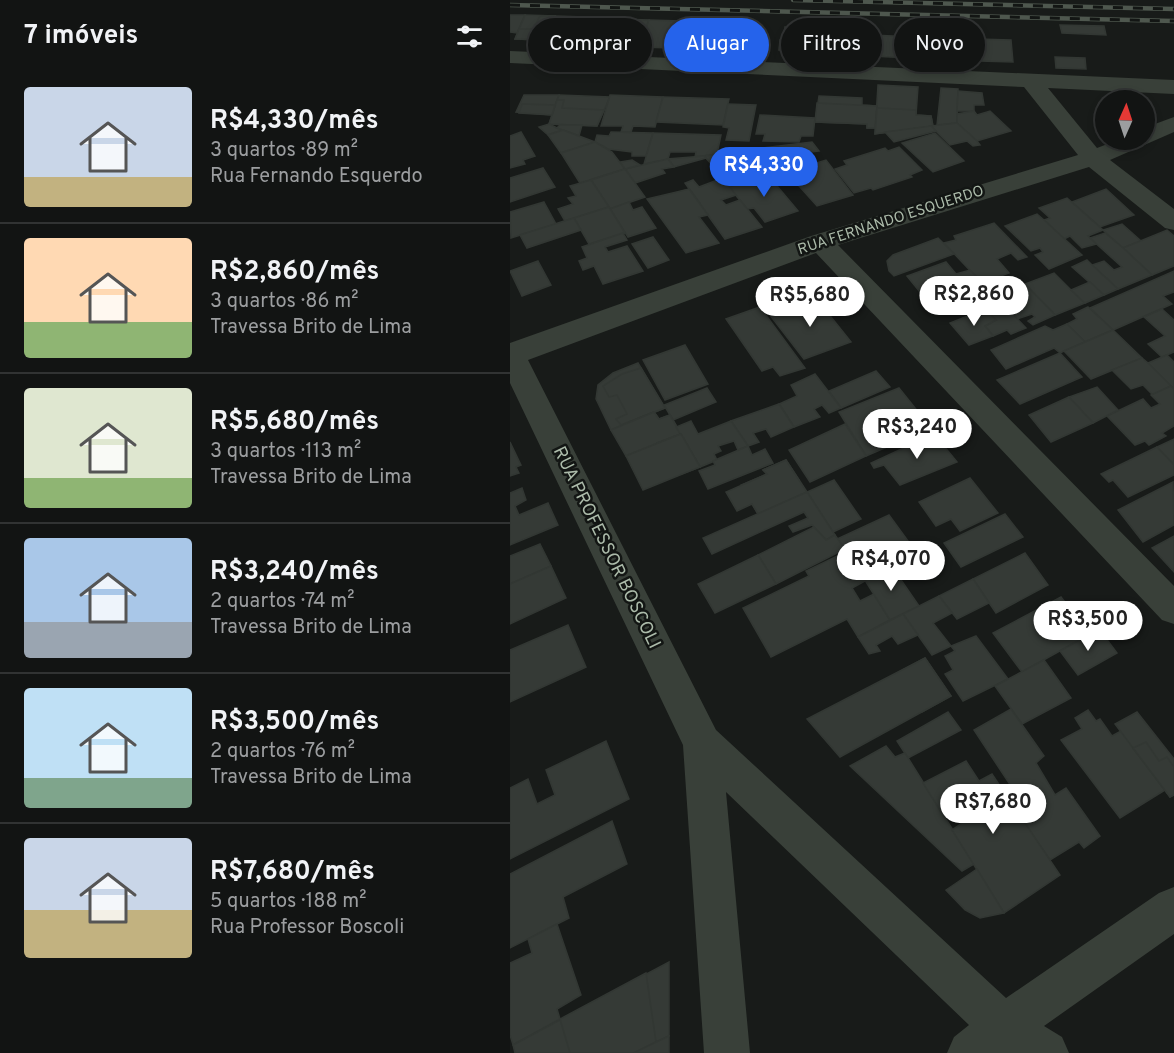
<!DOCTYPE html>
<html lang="pt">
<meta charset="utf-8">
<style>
body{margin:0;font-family:Overpass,sans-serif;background:#1f2121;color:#f1f3f6;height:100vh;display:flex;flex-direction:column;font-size:22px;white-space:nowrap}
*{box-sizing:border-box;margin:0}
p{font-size:20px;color:#9c9ea0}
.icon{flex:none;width:33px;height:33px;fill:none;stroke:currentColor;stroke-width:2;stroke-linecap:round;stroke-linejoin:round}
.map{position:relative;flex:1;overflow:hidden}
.drawer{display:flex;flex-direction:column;background:#121413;width:510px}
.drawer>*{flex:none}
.hud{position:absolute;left:18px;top:18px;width:555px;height:54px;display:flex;gap:12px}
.needle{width:39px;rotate:3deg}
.controls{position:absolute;left:585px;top:90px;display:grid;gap:12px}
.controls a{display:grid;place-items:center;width:60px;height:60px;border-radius:50%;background:#121413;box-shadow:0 3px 9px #0003,0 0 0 2px #313333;font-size:30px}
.price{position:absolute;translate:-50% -51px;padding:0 14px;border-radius:21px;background:#fff;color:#222;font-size:20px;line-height:39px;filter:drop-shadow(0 2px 3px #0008)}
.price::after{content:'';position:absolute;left:50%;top:36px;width:18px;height:14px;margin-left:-9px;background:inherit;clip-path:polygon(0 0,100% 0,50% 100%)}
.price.current{background:#2563eb;color:#fff}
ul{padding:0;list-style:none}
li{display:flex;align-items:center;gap:18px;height:150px;padding:0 24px}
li+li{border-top:2px solid #313333}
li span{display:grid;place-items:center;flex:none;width:168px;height:120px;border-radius:6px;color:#555}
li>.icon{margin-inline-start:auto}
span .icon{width:72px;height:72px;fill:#fffc;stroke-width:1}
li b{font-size:26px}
h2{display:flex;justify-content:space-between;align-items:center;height:72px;padding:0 24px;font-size:26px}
.tag{padding:0 21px;border-radius:27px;background:#121413;box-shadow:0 3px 9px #0003,0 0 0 2px #313333;font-size:21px;line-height:54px}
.tag.current{background:#2563eb;color:#fff}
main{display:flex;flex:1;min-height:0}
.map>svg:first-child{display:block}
.building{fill:#353a36;stroke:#323733;stroke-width:1.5}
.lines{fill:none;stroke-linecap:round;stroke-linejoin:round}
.minor{fill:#394039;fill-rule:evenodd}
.rail-casing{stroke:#4e574e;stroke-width:4.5}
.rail{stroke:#131614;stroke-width:3;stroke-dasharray:10;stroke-linecap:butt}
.labels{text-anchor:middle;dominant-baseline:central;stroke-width:5;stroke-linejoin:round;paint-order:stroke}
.far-street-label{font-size:15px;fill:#acbbaa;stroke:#131614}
.street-label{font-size:18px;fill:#acbbaa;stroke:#131614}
</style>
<main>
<section class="drawer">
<h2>7 imóveis<svg class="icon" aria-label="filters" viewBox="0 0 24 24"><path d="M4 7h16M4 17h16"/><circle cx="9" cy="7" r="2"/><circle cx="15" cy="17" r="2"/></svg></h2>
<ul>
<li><span style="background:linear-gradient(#c9d6e8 75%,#c2b280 0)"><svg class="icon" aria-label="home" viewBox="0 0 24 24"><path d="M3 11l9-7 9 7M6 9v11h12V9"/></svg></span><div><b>R$4,330/mês</b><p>3 quartos · 89 m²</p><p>Rua Fernando Esquerdo</p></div></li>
<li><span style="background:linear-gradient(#ffd9b3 70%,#8fb573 0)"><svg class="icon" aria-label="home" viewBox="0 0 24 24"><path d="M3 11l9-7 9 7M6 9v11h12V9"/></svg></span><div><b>R$2,860/mês</b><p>3 quartos · 86 m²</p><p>Travessa Brito de Lima</p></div></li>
<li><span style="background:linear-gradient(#dfe7d0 75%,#8fb573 0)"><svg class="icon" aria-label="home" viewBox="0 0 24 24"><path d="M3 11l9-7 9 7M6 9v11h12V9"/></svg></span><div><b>R$5,680/mês</b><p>3 quartos · 113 m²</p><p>Travessa Brito de Lima</p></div></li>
<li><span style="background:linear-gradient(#a9c7e8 70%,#9aa5b1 0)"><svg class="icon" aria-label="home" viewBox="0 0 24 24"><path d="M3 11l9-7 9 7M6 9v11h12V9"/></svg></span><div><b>R$3,240/mês</b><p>2 quartos · 74 m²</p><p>Travessa Brito de Lima</p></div></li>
<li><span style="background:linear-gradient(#bfe0f5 75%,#7fa58c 0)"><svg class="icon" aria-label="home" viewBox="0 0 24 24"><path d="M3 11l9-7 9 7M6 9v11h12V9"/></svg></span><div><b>R$3,500/mês</b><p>2 quartos · 76 m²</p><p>Travessa Brito de Lima</p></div></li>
<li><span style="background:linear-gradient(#c9d6e8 60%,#c2b280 0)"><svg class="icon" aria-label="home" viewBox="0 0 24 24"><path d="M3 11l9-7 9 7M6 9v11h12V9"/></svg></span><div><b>R$7,680/mês</b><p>5 quartos · 188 m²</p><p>Rua Professor Boscoli</p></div></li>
</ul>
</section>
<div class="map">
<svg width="664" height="1053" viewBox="0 0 664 1053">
<rect width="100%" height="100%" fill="#181b19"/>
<g class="building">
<path d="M0 15H15L7 33 0 32Z"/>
<path d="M15 15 45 16 32 40 5 39Z"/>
<path d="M30 16H45L32 40 5 39 9 29H23Z"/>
<path d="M45 16 74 17 62 41 32 40Z"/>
<path d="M78 18 108 19 103 29 79 28 77 32 71 31Z"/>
<path d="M78 18 108 19 97 43 75 42 74 47 64 46Z"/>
<path d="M108 19 139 20 135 31H130L128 40 99 39Z"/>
<path d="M139 20 172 21 163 48 129 47Z"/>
<path d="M172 21H228L227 30 212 29V26H199V30L210 31 209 42 193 41 195 31H168Z"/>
<path d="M550 25 594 26 596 35 552 33Z"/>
<path d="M275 27 316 28 314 38 274 36Z"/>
<path d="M168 31H195L191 47H163Z"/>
<path d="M343 34 422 38V59L340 55Z"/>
<path d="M291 38H314L311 52 269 50 270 40H292Z"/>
<path d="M422 38 468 39 469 61 422 59Z"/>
<path d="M468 39 501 40 503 62 469 61Z"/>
<path d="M314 40 342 41 340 50H332V59L310 58Z"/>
<path d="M545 57 575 58 576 69 546 68Z"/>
<path d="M368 85 408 87 406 115 421 116 423 126 365 134Z"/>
<path d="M431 88 448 89 447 123 427 125Z"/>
<path d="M448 91 472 93 474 105H464V111H447Z"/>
<path d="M14 95H49L42 115 6 112Z"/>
<path d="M49 95 100 97 87 126 39 124Z"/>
<path d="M100 95 153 97 145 127 123 126 121 132H111L113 126H91Z"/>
<path d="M309 96 352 98V105L367 106 365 128H357V124L305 122Z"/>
<path d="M153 97 219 99 213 125 146 122Z"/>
<path d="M47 100H54L52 108 94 110 87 126 39 124Z"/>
<path d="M307 103 367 106 365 128H357V124L305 122Z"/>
<path d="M12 104 45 105 42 115 9 113Z"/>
<path d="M218 104 246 105 239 141 216 140 219 128 213 127Z"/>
<path d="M367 108 406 110V115L421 116 423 126 365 134Z"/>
<path d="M464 111 467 115 480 111 501 131 467 141 447 123V114Z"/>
<path d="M250 115 305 118 303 136H291L289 142 253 141 255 134H246Z"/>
<path d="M447 123 467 141 470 145 463 146 457 141 440 145 421 126Z"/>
<path d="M39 124 47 128 53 130 38 135 29 127Z"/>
<path d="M50 125H72L69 136 47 128Z"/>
<path d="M421 126 426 131 384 142 375 132Z"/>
<path d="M53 130 85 142 51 153 38 135Z"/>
<path d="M11 132 25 156 13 160 15 164 0 168V136Z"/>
<path d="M101 132 143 133 136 156H122V152L98 149 85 142 87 135 99 136Z"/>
<path d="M143 133 211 135 207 154 185 157 186 152H160L158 159 134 164Z"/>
<path d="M425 133 454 161 423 172 392 143Z"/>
<path d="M85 142 102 152 115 169 70 183 51 153Z"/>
<path d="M302 142 309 151 287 154V157L281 155 260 158 251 148Z"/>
<path d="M389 147 412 170 400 175 402 177 363 190 361 188 344 193 325 169 337 165 334 161 375 148 378 151Z"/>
<path d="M251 148 261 160 233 167 224 159 203 166 194 156Z"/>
<path d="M194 156 196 158 164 167 158 159Z"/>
<path d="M294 158 300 165 316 160 343 195 307 206 270 165Z"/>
<path d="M158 159 164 167 152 169 155 173 125 183 115 169Z"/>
<path d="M122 160 130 165 115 169 110 162Z"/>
<path d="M33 168 45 187 0 202V178Z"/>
<path d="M115 169 135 197 100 209 81 180Z"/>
<path d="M257 174 288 211 255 222 244 208 237 209 219 187Z"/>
<path d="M213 178 226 195 211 200 216 205 230 200 252 227 215 239 175 183 183 180 189 187Z"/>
<path d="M81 180 99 207 55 221 48 209 63 204 58 198 66 196 60 186Z"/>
<path d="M179 189 189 202 172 208 162 194Z"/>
<path d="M179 189 198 215 189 217 209 243 176 253 137 199Z"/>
<path d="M596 189 624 215 590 227 562 202Z"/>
<path d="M557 198 593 230 578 236 587 244 572 248 560 236 554 239 534 220 540 218 529 208Z"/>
<path d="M34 202 46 224 1 238 0 212Z"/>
<path d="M119 202 123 210 132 207 146 228 118 237 100 209Z"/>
<path d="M99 207 115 233 79 244 64 218Z"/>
<path d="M527 214 534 220 572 255 539 269 525 255 533 252 530 248 521 251 495 226Z"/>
<path d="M64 218 71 230 17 248 10 235Z"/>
<path d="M484 223 517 257 508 260 501 253 487 259 499 273 472 283 434 243 446 240 444 236Z"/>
<path d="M612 224 631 241 613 248 593 230Z"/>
<path d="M657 230 664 236V266L642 275 613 248Z"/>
<path d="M113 233 117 240 95 247 98 252 117 246 133 271 93 284 84 266 73 270 69 261 77 258 72 247Z"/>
<path d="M595 233 613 248 642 275 608 289 582 265 594 261 604 270 612 267 580 238Z"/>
<path d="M143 237 159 260 138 268 122 244Z"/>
<path d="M428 238 444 254 384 276 379 271 377 261 383 255Z"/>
<path d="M577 260 582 265 608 289 594 295 562 267Z"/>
<path d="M28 261 41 285 12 296 0 271Z"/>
<path d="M436 262 446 274 460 270 467 277 415 298 397 276Z"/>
<path d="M664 271V292L653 296 662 304 603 330 580 308Z"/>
<path d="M544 273 561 290 575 303 545 315 515 284Z"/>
<path d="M486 277 494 286 481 292 472 283Z"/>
<path d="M580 282 594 295 575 303 561 290Z"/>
<path d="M515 284 545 315 523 325 518 321 525 317 522 314 507 319 485 296Z"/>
<path d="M305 297 341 342 294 359 260 315Z"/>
<path d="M487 305 490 308 495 306 516 328 501 334 497 330 483 336 475 326 486 320 475 309Z"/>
<path d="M250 307 295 368 270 376 263 367 252 371 216 319Z"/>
<path d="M578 307 603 330 575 342 557 324 567 319 563 314Z"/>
<path d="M475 309 486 320 475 326 483 336 459 345 440 323Z"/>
<path d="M652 309 664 320V352L652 357 638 344 655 336 634 317Z"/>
<path d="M557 324 575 342 550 353 544 348 496 369 481 350 535 326 543 330Z"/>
<path d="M603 330 632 358 581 379 554 351Z"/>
<path d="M175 345 198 384 155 400 133 360Z"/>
<path d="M550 353 572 377 510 404 487 380Z"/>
<path d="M657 355 664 362V389L638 363Z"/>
<path d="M632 358 638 363 661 386 643 395 633 385 621 389 602 370Z"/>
<path d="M128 363 155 408 101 430 86 399 88 385 103 373Z"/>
<path d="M131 368 155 408 111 425 106 419 117 414 107 395 99 397 93 386 112 374Z"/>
<path d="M366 371 380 387 331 408 319 391Z"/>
<path d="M305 374 331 408 319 413 312 405 304 409 310 417 284 427 269 404 287 396 281 385Z"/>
<path d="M661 386 664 389V426L652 433 656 436 639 445 635 441 625 445 597 416 633 399 641 408 650 404 641 395Z"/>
<path d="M587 387 608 410 583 423 559 397Z"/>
<path d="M197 388 206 402 163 420 154 405Z"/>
<path d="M389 388 421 428 356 456 329 412Z"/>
<path d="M559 397 583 423 541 442 519 415Z"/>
<path d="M269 404 284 427 261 437 256 429 243 433 249 442 238 446 221 421Z"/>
<path d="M144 412 149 419 160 415 171 434 136 448 119 422Z"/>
<path d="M144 412 149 419 160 415 171 434 116 456 101 430Z"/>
<path d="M181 421 188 434 221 421 238 446 228 450 224 441 208 446 211 451 204 454 207 460 190 467 166 427Z"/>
<path d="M335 424 356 456 300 482 279 450Z"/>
<path d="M171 434 190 467 166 476 147 443Z"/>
<path d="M171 434 190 467 133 490 116 456Z"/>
<path d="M424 434 447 462 390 485 374 465 364 468 361 463Z"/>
<path d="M664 439V465L647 447Z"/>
<path d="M0 442 11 465 6 467 9 473 0 476Z"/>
<path d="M238 446 242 455 255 449 263 463 198 489 189 471 205 465 203 461Z"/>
<path d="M647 447 664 465V475L618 497 603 480 599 482 591 474Z"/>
<path d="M276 460 289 480 266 491 272 503 248 514 231 485 257 474 253 470Z"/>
<path d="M276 460 297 492 248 514 242 504 227 511 216 492 257 474 253 470Z"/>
<path d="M460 478 488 513 450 531 441 519 426 526 409 502Z"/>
<path d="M324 480 351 519 323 532 297 492Z"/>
<path d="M663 482 664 525 633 542 608 510Z"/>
<path d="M12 488 16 500 5 506 9 515 38 503 48 525 0 545V493Z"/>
<path d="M297 492 325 535 316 540 302 525 283 532 279 526 298 518 294 512 202 554 193 538Z"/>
<path d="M495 514 513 537 451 567 434 543Z"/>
<path d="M379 515 406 552 353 577 327 539Z"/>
<path d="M304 527 316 540 325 535 335 549 266 584 248 555Z"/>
<path d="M664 536V572L642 548Z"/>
<path d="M30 544 41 566 0 584V556Z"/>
<path d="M336 552 355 581 342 588 350 601 364 594 380 620 348 637 337 619 261 657 233 608 299 576 296 571Z"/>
<path d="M515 553 538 585 486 613 463 579Z"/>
<path d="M248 555 266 584 205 613 188 584Z"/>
<path d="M380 564 409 606 380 620 353 577Z"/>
<path d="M41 566 56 598 0 624V584Z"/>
<path d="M463 579 479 603 447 619 429 596Z"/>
<path d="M429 596 442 613 423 623 441 646 422 655 393 614Z"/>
<path d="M551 597 567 618 561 621 575 637 512 672 483 633Z"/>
<path d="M393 614 408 635 388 644 382 636 366 645 370 651 359 654 348 637Z"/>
<path d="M58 625 76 667 0 702V650Z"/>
<path d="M589 629 607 653 568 675 550 651Z"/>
<path d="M466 636 498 679 453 701 435 674 443 670 435 656 445 651 441 646Z"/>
<path d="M415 658 441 696 412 712 387 673Z"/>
<path d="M415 658 441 696 330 757 297 719Z"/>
<path d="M534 660 561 698 512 724 485 686Z"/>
<path d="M501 709 534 756 526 763 545 795 556 788 590 836 574 848 569 842 540 860 515 824 522 818 464 730Z"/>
<path d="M578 710 586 721 590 719 602 736 611 731 655 790 610 818 551 740 572 729 565 718Z"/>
<path d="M438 712 451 730 398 758 387 741Z"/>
<path d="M627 712 664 759V795L660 797 605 724Z"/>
<path d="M96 741 119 799 0 859V788L18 779 27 804 45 795 36 770Z"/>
<path d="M636 742 649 761 657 757 664 767V795L660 797 623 748Z"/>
<path d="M376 746 385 757 395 753 464 864 452 871 340 766Z"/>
<path d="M456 761 469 781 482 774 550 875 494 913 442 830 452 823 440 804 431 812 413 783Z"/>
<path d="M102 821 117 864 53 897 59 918 0 948V874Z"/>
<path d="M467 869 494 913 470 918 455 910 436 890Z"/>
<path d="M47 924 71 995 47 1009 50 1019 3 1045 0 1035V963L22 953 18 939Z"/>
<path d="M159 962V1036L124 1053H5L3 1045Z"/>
<path d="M136 973 146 1042 124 1053H60L50 1019Z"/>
<path d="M159 1036V1053H124L146 1042Z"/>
</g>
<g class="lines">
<path class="minor" d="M0 51 664 80V94L538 88 587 148 608 140H634V128L664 117V132L600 160 664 209V230L655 228 579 167 328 245 664 586V624L652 620 306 253 18 360 206 730 496 998 649 893 664 887V934L534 1026 552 1037 559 1053H437L444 1037 459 1025 216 792 240 1053H194L173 745 0 383V343L301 236 568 155 514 87 0 63Z"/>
<g class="rail-casing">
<g id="rail">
<path d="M283 0 664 9"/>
<path d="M0 5 664 21"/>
</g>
</g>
<use href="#rail" class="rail"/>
</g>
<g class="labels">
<g class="far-street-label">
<text transform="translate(381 221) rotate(-18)">RUA FERNANDO ESQUERDO</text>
</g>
<g class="street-label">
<text transform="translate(96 548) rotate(64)">RUA PROFESSOR BOSCOLI</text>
</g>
</g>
</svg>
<div class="controls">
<a><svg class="needle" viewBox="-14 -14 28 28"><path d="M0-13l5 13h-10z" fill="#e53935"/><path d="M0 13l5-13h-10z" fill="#9c9ea0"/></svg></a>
</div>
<b class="price current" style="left:254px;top:198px">R$4,330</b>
<b class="price" style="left:464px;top:327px">R$2,860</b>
<b class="price" style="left:300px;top:328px">R$5,680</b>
<b class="price" style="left:407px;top:460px">R$3,240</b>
<b class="price" style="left:381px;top:592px">R$4,070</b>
<b class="price" style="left:578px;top:652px">R$3,500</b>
<b class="price" style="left:483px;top:835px">R$7,680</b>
<div class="hud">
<a class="tag">Comprar</a>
<a class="tag current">Alugar</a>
<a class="tag">Filtros</a>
<a class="tag">Novo</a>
</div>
</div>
</main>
